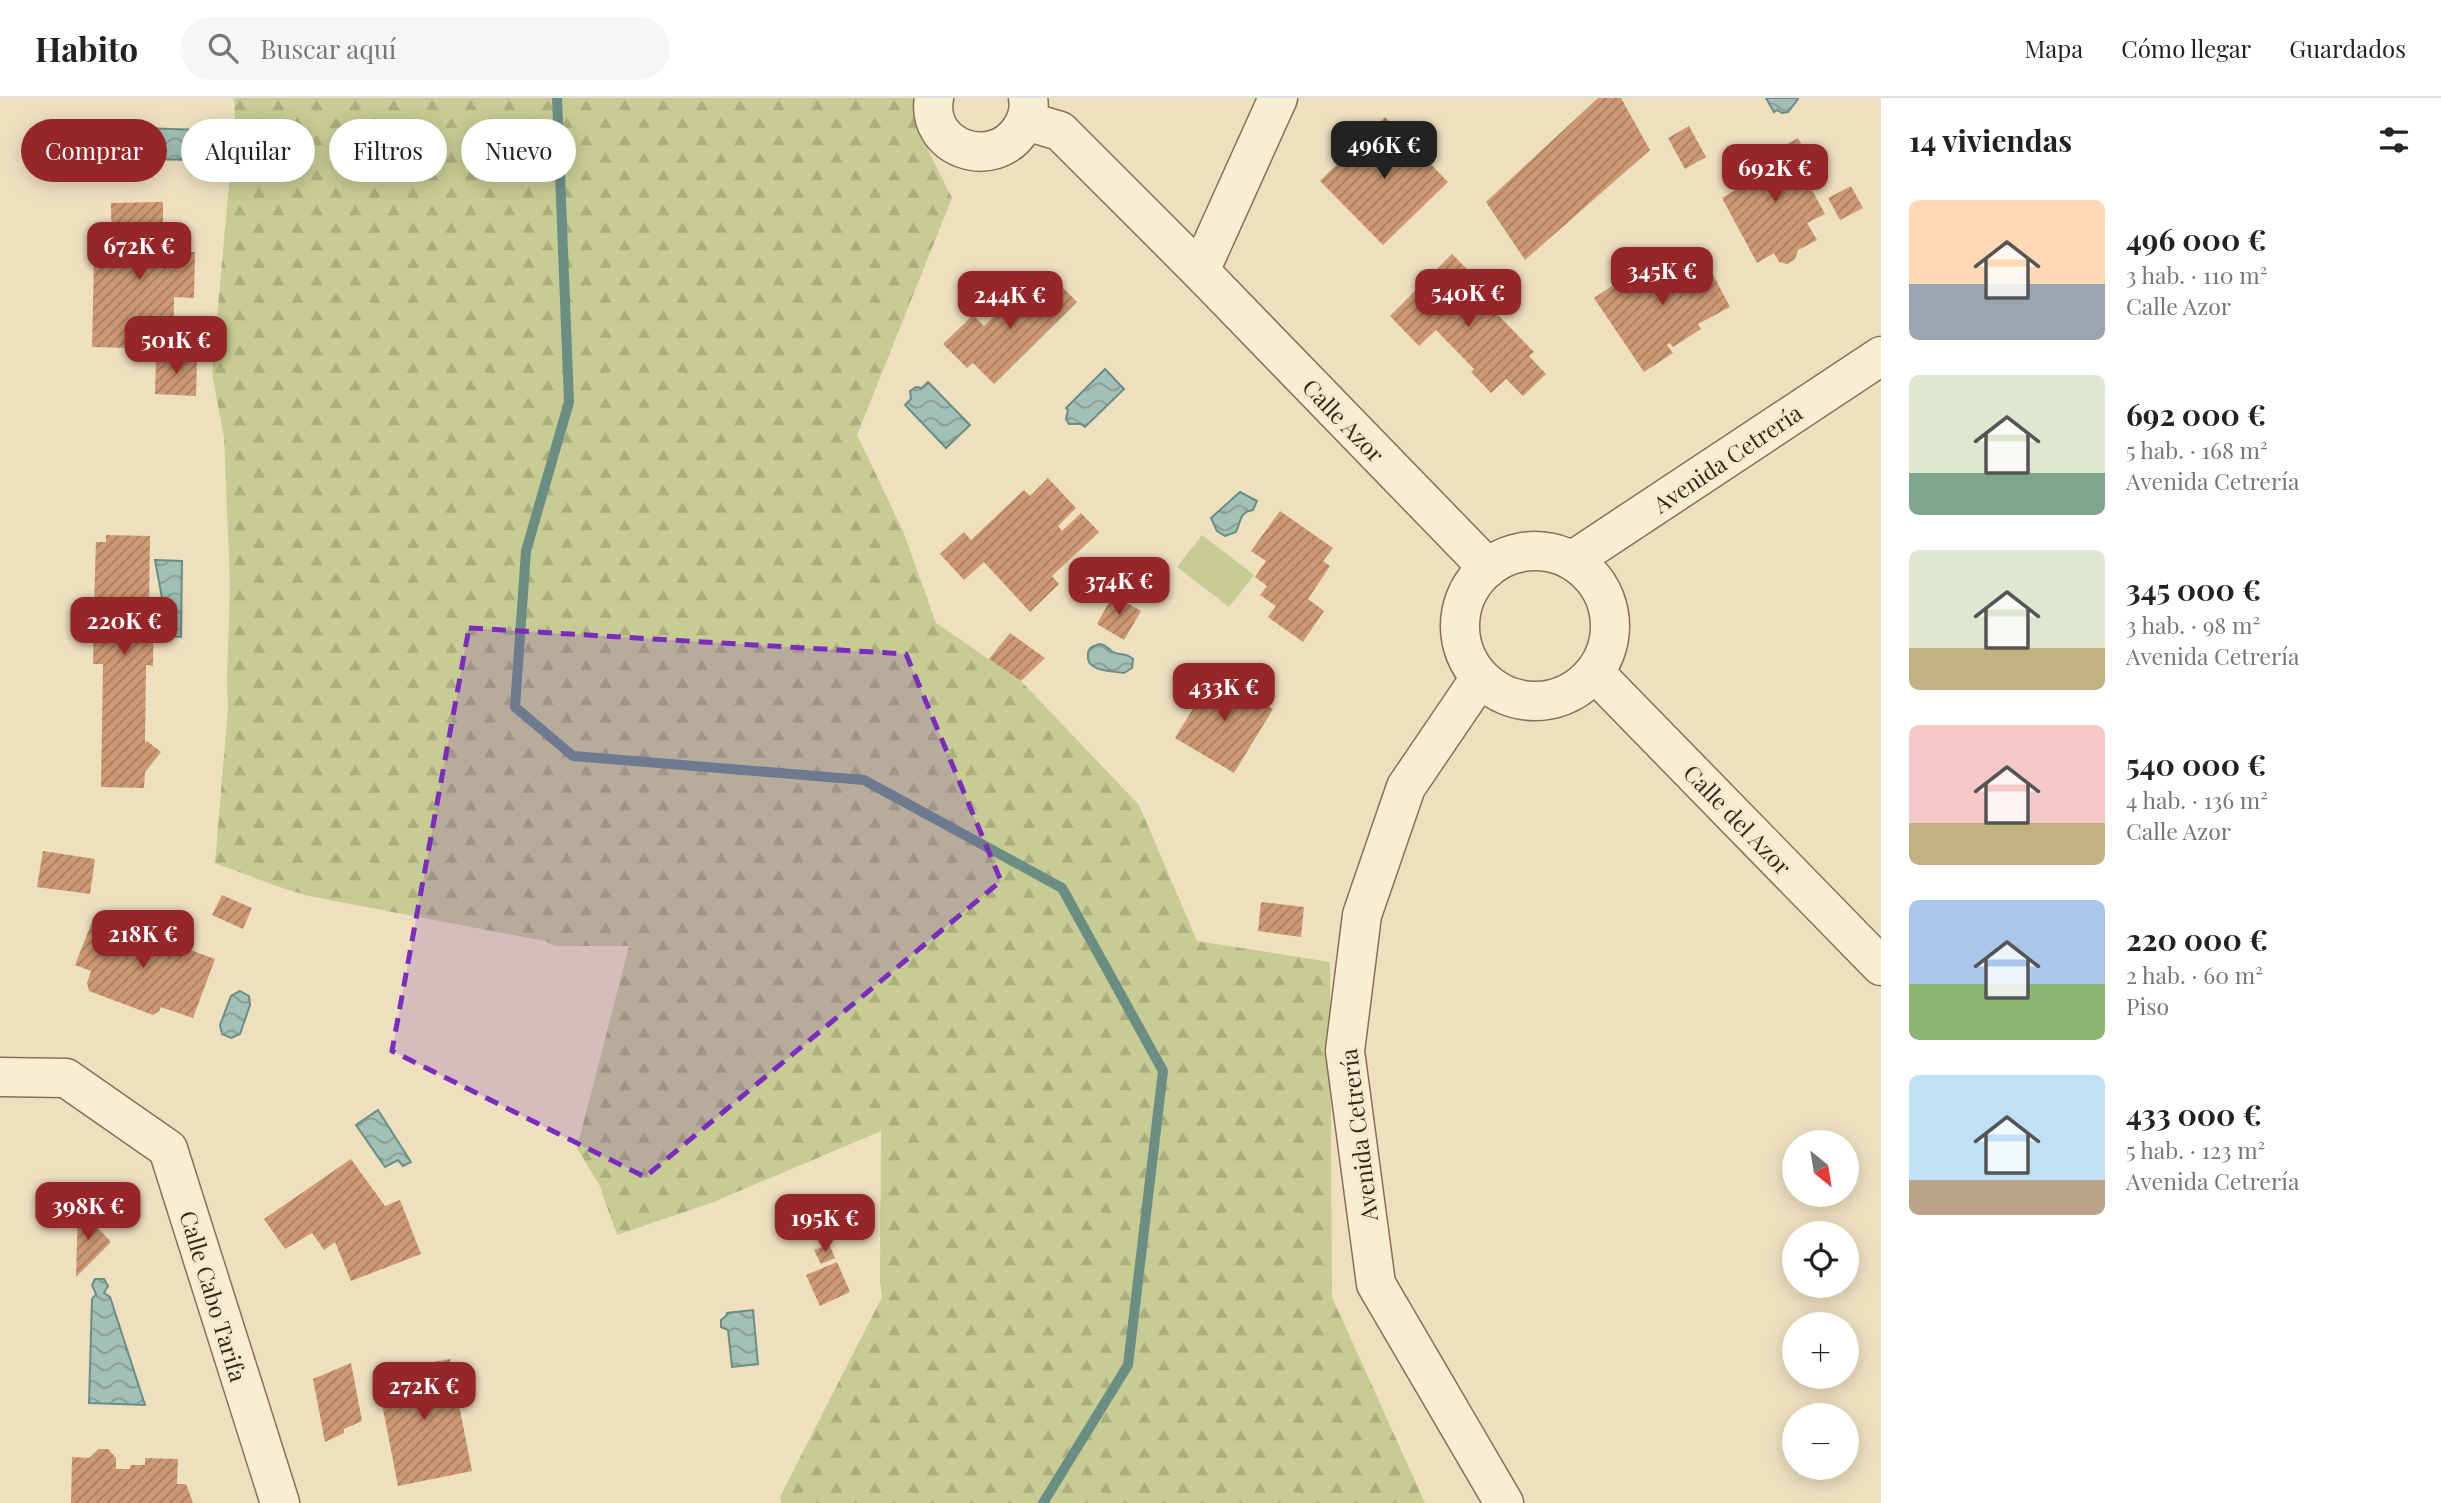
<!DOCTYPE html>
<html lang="es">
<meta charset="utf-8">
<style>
body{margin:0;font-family:"Playfair Display",serif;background:#f6f6f6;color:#222;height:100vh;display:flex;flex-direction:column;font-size:26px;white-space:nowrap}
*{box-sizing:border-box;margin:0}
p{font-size:23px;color:#767676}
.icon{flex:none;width:38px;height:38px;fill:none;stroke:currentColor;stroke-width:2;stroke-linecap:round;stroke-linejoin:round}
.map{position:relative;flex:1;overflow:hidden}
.sheet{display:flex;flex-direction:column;background:#fff;width:560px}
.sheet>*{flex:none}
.guide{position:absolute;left:21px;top:21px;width:665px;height:63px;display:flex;gap:14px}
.needle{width:46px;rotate:150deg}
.controls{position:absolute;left:1782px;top:1032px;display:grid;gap:14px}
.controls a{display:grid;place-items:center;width:77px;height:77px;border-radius:50%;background:#fff;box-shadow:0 4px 18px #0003;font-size:35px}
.price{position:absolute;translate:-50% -60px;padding:0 16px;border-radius:14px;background:#972628;color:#fff;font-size:23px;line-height:46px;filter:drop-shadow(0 2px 4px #0008)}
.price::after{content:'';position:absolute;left:50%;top:42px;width:21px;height:16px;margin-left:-10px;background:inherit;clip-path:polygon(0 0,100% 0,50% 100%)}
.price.selected{background:#222;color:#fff}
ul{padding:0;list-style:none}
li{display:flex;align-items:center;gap:21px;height:175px;padding:0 28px}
li span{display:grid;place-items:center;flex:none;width:196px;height:140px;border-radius:10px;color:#555}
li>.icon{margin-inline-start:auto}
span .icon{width:84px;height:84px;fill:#fffc;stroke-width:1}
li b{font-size:30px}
h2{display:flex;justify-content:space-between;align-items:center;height:84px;padding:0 28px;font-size:30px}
.tag{padding:0 24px;border-radius:32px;background:#fff;box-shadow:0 4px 18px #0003;font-size:24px;line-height:63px}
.tag.selected{background:#972628;color:#fff}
header{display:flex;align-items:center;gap:42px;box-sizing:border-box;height:98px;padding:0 35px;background:#fff;border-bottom:2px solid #e0e0e0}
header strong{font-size:33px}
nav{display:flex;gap:38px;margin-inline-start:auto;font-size:24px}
.search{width:490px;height:63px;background:#f6f6f6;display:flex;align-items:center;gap:18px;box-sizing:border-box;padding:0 24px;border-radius:38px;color:#767676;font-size:26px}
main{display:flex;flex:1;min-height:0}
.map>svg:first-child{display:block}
.forest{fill:url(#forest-firs)}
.green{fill:#c6cc93}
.water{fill:url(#water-waves);stroke:#6a8e84;stroke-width:2}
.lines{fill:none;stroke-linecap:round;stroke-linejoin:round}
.stream{stroke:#6a8e84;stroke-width:10}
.building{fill:url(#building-hatch)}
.minor-casing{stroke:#877057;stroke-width:41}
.minor{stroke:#f9edd2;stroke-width:38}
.marked{fill:#7b2cbf;fill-opacity:0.2;stroke:#7b2cbf;stroke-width:5;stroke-dasharray:14 9;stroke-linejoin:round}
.labels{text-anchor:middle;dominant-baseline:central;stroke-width:7;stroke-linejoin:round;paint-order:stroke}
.street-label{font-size:23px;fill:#36291c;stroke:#f6eacf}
</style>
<header>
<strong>Habito</strong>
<div class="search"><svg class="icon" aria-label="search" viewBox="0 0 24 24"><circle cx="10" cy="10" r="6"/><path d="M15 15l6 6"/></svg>Buscar aquí</div>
<nav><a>Mapa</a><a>Cómo llegar</a><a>Guardados</a></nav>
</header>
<main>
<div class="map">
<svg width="1881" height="1405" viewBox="0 0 1881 1405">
<defs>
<pattern id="forest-firs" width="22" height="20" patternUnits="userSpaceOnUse" patternTransform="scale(1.75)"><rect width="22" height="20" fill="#c6cc93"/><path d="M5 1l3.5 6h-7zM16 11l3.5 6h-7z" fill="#abaf7e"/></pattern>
<pattern id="water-waves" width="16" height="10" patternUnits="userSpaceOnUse" patternTransform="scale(1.75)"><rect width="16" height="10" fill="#a2c0b7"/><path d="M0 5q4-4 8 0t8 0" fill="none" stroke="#859c94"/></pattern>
<pattern id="building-hatch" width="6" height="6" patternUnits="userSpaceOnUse" patternTransform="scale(1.75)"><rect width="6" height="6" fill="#cd9974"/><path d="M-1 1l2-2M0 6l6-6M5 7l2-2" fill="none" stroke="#a77d5e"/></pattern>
</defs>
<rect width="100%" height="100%" fill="#eee0bf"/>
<path class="forest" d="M234 0H918L916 21 929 54 952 100 857 337 903 433 936 525 1021 583 1139 707 1197 843 1330 864 1332 1199 1425 1405H781L780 1399 882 1199 880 1181 881 1033 711 1105 617 1137 599 1086 577 1050 629 848H555L544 843 309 798 282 790 215 765 228 610 227 580 230 487 224 339 212 276 235 20Z"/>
<path class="green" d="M1202 437 1254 477 1229 509 1177 469Z"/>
<g class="water">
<path d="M1766 0H1797L1798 1 1788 14 1782 15 1777 12 1774 14Z"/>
<path d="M139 30 201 32 200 62 139 61Z"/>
<path d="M1105 271 1124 291 1085 329 1081 326H1069L1066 321 1068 312 1066 310Z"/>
<path d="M928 284 970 327 946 350 905 307 911 301 910 293 916 289 922 290Z"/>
<path d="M1240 394 1257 403 1253 412C1239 414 1241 424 1236 434L1225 438 1217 433 1211 420Z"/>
<path d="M155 462 182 463 181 539 169 538Z"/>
<path d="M1099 546C1107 547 1107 550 1113 554 1120 558 1126 554 1133 561L1132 570 1124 575C1112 573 1085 574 1088 556 1088 549 1094 548 1099 546Z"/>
<path d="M240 893 249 898 250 907 240 936 231 940 222 936 220 927 231 898Z"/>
<path d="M378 1012 411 1064 403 1068 398 1062 385 1069 356 1027Z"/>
<path d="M95 1181H104L108 1188 104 1195 110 1199 145 1307 89 1305 92 1201 96 1196 92 1187Z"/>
<path d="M753 1212 758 1266 732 1269 728 1232 721 1229V1222L726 1218 727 1215Z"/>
</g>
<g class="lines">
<path class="stream" d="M557 0 569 304 526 453 515 609 573 658 864 682 1062 790 1163 973 1128 1267 1043 1405"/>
</g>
<g class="building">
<path d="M1598 0H1621L1650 52 1525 162 1486 104Z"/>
<path d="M1385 19 1448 84 1383 147 1320 83Z"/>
<path d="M1689 28 1706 59 1685 71 1668 40Z"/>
<path d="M1798 40 1809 60 1798 66 1825 116 1807 125 1817 142 1798 152 1795 161 1787 166 1779 164 1774 155 1757 165 1722 100 1739 90 1730 73 1768 53 1769 56Z"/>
<path d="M1851 88 1863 110 1840 122 1828 100Z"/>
<path d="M163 104V153L195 154 194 200 174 199 173 251 92 249 94 162H112L111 105Z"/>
<path d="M1452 156 1470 174 1462 180 1534 254 1529 258 1546 276 1523 298 1506 281 1491 295 1471 274 1474 271 1436 232 1419 248 1390 218Z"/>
<path d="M1702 156 1730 209 1698 226 1701 231 1673 249 1670 245 1667 247 1673 255 1644 274 1594 200 1612 188 1614 191 1629 181 1627 178 1652 161 1654 163 1659 160 1669 175Z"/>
<path d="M1052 178 1077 204 994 286 973 265 967 270 943 246 973 217 984 228 1001 211 1004 213 1020 198 1025 204Z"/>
<path d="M156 259 197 260 196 298 155 296Z"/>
<path d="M1048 380 1076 410 1058 428 1062 433 1081 415 1099 434 1052 478 1059 486 1030 514 984 464 964 482 940 456 964 434 971 442 1024 392 1030 398Z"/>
<path d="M1280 413 1333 450 1323 463 1330 468 1308 501 1324 513 1303 544 1268 519 1276 508 1260 497 1267 488 1255 479 1266 463 1251 453Z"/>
<path d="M106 437 150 438 149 507H154L153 568 146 567 145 645 147 643 161 654 145 674 144 690 101 689 103 566H93L95 472 96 444H106Z"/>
<path d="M1113 497 1141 513 1124 542 1097 526Z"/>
<path d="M1010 535 1045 560 1021 583 989 561Z"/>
<path d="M1215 575 1273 611 1234 675 1175 640Z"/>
<path d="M43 753 95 761 90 796 37 789Z"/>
<path d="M222 797 252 810 243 831 212 817Z"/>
<path d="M1261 804 1304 809 1301 839 1258 833Z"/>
<path d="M103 820 215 861 193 920 161 909 159 913 153 917 89 893 87 885 91 873 75 867 92 824 101 827Z"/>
<path d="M351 1061 385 1108 400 1102 421 1156 351 1183 335 1144 324 1152 312 1135 285 1151 264 1121Z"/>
<path d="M78 1109 111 1144 76 1179Z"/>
<path d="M829 1146 835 1160 821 1166 814 1152Z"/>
<path d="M837 1164 850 1194 820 1208 806 1177Z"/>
<path d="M450 1261 472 1373 398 1388 376 1275Z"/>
<path d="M351 1265 362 1323 344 1331V1335L325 1344 313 1281Z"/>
<path d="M99 1351H108L116 1360V1371H130L131 1367H145V1360L178 1361 177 1386H186L193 1405H71L72 1359 89 1360Z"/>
</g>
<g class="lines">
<g class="minor-casing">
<g id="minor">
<path d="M934 0C925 51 994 74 1021 31 1027 22 1030 11 1028 0"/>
<path d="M1026 23 1060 33 1200 173 1488 470"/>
<path d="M1200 173 1278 0"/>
<circle cx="1535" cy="528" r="75"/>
<path d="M1573 462 1881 258"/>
<path d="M1595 575 1881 868"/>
<path d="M1480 580 1406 689 1362 817 1345 953 1376 1186 1504 1405"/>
<path d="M0 979 66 980 168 1051 280 1405"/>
</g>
</g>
<use href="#minor" class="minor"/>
</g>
<path class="marked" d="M469 530 906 556 1001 783 645 1079 392 953Z"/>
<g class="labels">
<g class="street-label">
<text transform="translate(1344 322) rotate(46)">Calle Azor</text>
<text transform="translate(1727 360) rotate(-34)">Avenida Cetrería</text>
<text transform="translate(1738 721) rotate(46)">Calle del Azor</text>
<text transform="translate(1358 1037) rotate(-97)">Avenida Cetrería</text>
<text transform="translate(214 1198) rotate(73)">Calle Cabo Tarifa</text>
</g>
</g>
</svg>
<div class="controls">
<a><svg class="needle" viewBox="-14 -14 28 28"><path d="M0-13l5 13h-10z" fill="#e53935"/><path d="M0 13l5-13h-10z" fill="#767676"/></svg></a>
<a><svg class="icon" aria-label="locate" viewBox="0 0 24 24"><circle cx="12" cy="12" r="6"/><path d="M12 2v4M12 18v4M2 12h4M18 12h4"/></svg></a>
<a>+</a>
<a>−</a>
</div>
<b class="price selected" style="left:1384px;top:83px">496K €</b>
<b class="price" style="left:1775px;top:106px">692K €</b>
<b class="price" style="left:139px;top:184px">672K €</b>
<b class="price" style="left:1662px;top:209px">345K €</b>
<b class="price" style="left:1468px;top:231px">540K €</b>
<b class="price" style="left:1010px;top:233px">244K €</b>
<b class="price" style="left:176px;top:278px">501K €</b>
<b class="price" style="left:1119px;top:519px">374K €</b>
<b class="price" style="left:124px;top:559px">220K €</b>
<b class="price" style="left:1224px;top:625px">433K €</b>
<b class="price" style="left:143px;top:872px">218K €</b>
<b class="price" style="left:88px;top:1144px">398K €</b>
<b class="price" style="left:825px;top:1156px">195K €</b>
<b class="price" style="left:424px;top:1324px">272K €</b>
<div class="guide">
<a class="tag selected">Comprar</a>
<a class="tag">Alquilar</a>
<a class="tag">Filtros</a>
<a class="tag">Nuevo</a>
</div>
</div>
<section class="sheet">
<h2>14 viviendas<svg class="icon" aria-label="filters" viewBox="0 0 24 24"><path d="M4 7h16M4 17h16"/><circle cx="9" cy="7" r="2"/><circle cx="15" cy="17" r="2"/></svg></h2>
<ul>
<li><span style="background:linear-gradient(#ffd9b3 60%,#9aa5b1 0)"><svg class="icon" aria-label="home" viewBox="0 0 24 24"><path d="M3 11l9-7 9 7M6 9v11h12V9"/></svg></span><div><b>496 000 €</b><p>3 hab. · 110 m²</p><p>Calle Azor</p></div></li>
<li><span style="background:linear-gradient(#dfe7d0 70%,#7fa58c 0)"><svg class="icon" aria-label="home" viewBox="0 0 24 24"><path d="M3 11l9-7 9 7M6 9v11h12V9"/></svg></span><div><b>692 000 €</b><p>5 hab. · 168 m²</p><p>Avenida Cetrería</p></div></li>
<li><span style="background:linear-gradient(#dfe7d0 70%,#c2b280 0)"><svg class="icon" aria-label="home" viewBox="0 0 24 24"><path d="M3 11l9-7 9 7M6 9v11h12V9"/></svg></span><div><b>345 000 €</b><p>3 hab. · 98 m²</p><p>Avenida Cetrería</p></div></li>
<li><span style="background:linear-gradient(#f6c9c9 70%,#c2b280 0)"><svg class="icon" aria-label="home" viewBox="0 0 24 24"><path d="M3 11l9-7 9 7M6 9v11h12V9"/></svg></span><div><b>540 000 €</b><p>4 hab. · 136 m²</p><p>Calle Azor</p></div></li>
<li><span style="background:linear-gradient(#a9c7e8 60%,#8fb573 0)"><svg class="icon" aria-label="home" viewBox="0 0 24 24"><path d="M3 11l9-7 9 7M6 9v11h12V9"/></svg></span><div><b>220 000 €</b><p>2 hab. · 60 m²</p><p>Piso</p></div></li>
<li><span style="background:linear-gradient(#bfe0f5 75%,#b9a48a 0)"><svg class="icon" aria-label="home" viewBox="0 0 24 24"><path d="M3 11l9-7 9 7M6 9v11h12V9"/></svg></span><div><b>433 000 €</b><p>5 hab. · 123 m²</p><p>Avenida Cetrería</p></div></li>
</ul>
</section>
</main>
